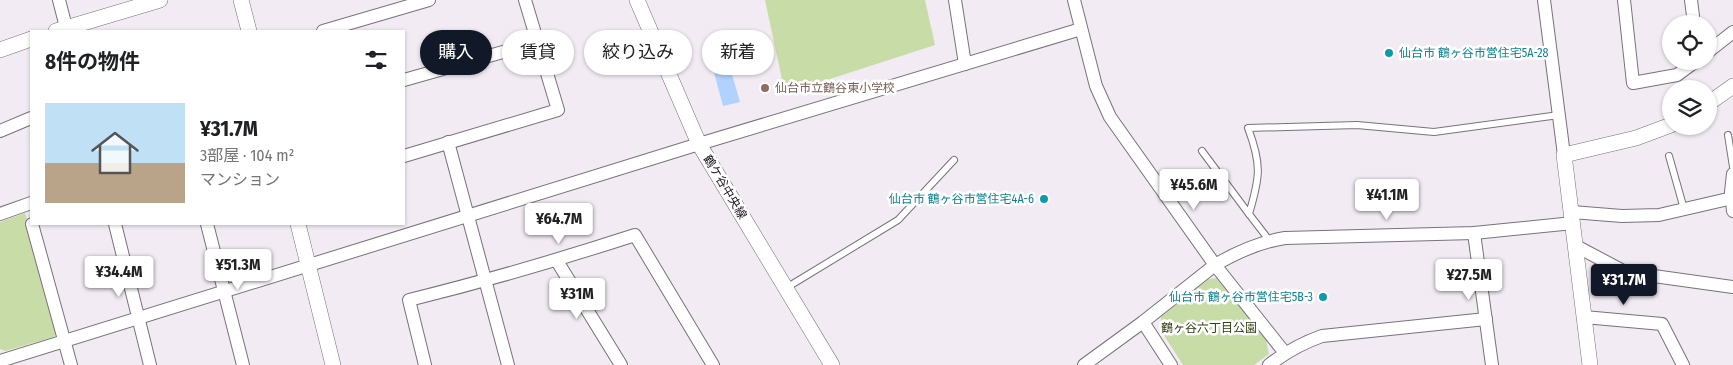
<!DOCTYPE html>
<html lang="ja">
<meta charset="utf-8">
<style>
body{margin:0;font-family:"Fira Sans Condensed","Noto Sans JP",sans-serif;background:#f2f2f2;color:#202124;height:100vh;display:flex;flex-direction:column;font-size:19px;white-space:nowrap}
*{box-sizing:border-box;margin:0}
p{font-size:16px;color:#757577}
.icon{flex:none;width:28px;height:28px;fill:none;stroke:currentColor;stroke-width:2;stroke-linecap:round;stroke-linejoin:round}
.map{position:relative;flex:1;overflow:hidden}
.details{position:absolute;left:30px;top:30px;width:375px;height:195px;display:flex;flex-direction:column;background:#fff;border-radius:0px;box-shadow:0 1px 4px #0004}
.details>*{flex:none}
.top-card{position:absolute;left:420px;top:30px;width:475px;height:45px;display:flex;gap:10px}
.fabs{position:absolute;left:1662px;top:15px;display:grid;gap:10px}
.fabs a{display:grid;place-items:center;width:55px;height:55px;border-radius:50%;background:#fff;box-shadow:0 1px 4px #0004;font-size:25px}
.price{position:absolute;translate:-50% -42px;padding:0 11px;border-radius:5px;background:#fff;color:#222;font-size:16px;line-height:32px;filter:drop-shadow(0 1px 2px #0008)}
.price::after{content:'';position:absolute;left:50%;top:30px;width:15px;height:11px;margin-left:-8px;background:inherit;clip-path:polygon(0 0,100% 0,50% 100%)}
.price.active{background:#111827;color:#fff}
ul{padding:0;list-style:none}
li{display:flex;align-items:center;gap:15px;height:125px;padding:0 15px}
li span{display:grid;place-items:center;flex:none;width:140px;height:100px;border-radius:0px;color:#555}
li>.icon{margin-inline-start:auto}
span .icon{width:60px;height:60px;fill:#fffc;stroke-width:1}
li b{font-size:21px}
h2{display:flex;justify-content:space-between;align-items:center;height:60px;padding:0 15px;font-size:21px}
.pill{padding:0 18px;border-radius:22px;background:#fff;box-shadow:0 1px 4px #0004;font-size:18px;line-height:45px}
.pill.active{background:#111827;color:#fff}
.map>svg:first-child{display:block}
.green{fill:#c8dca7}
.water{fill:#b1d2fd}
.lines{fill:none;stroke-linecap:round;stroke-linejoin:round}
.service-casing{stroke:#78727a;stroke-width:8}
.minor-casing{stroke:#78727a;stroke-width:14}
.tertiary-casing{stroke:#78727a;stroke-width:16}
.service{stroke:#fff;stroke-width:6}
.minor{stroke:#fff;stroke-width:12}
.tertiary{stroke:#fff;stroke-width:15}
.culture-dot{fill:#0f9aa8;stroke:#fff;stroke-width:2}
.education-dot{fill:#8d6e63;stroke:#fff;stroke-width:2}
.labels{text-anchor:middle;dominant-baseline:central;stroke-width:5;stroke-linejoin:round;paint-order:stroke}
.culture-label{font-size:12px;fill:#0d838f;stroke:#fff;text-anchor:end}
.education-label{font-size:12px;fill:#785e54;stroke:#fff;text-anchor:start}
.street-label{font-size:12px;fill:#141215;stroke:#fff}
.park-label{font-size:12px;fill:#303f12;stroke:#fff}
</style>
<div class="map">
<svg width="1733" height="365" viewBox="0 0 1733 365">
<rect width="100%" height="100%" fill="#f2ebf4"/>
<g class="green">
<path d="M765 0H925L935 45 793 91 783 84Z"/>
<path d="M25 213 58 330 54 337 5 351 0 349V222Z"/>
<path d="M1217 278 1266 340 1269 354 1254 365H1183L1160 329 1161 317 1209 279Z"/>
</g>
<path class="water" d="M727 57 740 102 723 106 711 61Z"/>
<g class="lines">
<g class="service-casing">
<g id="service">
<path d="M1728 135 1733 167"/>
<path d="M1202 151 1249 214"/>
<path d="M1669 156 1684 209"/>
<path d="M1269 240 1249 214C1260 177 1262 165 1248 128L1357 125 1434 132 1559 115"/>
<path d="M786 288 898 220 954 160"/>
</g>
</g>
<g class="minor-casing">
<g id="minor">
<path d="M59 0 67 31"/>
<path d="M955 0 965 64"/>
<path d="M1074 0 1096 86 1110 117 1215 265 1143 322 1084 365"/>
<path d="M1544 0 1564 155"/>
<path d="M1624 0 1633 83 1677 75 1696 61"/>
<path d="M1691 0 1694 24"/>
<path d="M323 31 429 0"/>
<path d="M1709 51 1733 32"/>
<path d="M404 80 538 42"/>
<path d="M0 131 31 118"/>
<path d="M448 142 508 365"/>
<path d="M404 156 558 110 525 0"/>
<path d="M1733 174 1731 192 1733 211"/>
<path d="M1572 212 1622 216 1659 215 1732 198"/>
<path d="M0 214 31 203"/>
<path d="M32 224 71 365"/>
<path d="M115 224 150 365"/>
<path d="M207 224 243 365"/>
<path d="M1474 233 1492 365"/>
<path d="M1576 246 1625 272 1733 287"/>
<path d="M557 261 621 365"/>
<path d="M1584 317 1662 324 1683 365"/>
<path d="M1143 322 1171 365"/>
<path d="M1285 353 1215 265C1237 252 1259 242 1285 238L1474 233 1573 223"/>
<path d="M0 361 699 144 1081 29"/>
<path d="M425 365 409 300C486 281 561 259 635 235L713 365"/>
<path d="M1269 365C1286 352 1302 343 1322 336L1486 319"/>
</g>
</g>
<g class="tertiary-casing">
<g id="tertiary">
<path d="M241 0 249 31"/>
<path d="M637 0 699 144 832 365"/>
<path d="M56 31 160 0"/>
<path d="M0 50 31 39"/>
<path d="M1709 103 1733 86"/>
<path d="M298 224 333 365"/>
<path d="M1590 365 1564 155 1636 138 1671 125"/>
</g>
</g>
<use href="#service" class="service"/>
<use href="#minor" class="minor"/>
<use href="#tertiary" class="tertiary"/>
</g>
<g class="culture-dot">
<circle cx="1389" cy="53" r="5"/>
<circle cx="1044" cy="199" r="5"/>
<circle cx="1323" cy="297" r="5"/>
</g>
<circle class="education-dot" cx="765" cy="88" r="5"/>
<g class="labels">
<g class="culture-label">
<text x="1399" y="53" text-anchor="start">仙台市 鶴ヶ谷市営住宅5A-28</text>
<text x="1034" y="199">仙台市 鶴ヶ谷市営住宅4A-6</text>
<text x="1313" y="297">仙台市 鶴ヶ谷市営住宅5B-3</text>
</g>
<g class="education-label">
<text x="775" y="88">仙台市立鶴谷東小学校</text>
</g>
<g class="street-label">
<text transform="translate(725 187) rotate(59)">鶴ケ谷中央線</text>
</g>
<g class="park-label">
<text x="1209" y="328">鶴ヶ谷六丁目公園</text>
</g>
</g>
</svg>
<div class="fabs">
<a><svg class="icon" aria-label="locate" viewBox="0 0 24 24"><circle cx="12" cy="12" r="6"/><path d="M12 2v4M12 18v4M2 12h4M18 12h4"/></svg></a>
<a><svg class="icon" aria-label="layers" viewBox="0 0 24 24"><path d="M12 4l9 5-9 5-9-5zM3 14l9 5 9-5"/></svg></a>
</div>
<b class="price" style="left:1194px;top:211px">¥45.6M</b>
<b class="price" style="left:1387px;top:221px">¥41.1M</b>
<b class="price" style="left:559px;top:245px">¥64.7M</b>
<b class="price" style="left:238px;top:291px">¥51.3M</b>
<b class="price" style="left:119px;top:298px">¥34.4M</b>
<b class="price" style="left:1469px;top:301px">¥27.5M</b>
<b class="price active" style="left:1624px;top:306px">¥31.7M</b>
<b class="price" style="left:577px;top:320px">¥31M</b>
<div class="top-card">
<a class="pill active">購入</a>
<a class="pill">賃貸</a>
<a class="pill">絞り込み</a>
<a class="pill">新着</a>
</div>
<section class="details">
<h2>8件の物件<svg class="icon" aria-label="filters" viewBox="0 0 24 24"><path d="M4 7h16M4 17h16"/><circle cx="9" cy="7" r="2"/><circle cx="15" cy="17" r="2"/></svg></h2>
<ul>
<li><span style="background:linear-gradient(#bfe0f5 60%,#b9a48a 0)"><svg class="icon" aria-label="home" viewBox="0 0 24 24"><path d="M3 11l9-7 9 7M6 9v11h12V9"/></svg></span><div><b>¥31.7M</b><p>3部屋 · 104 m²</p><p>マンション</p></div></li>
</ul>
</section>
</div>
